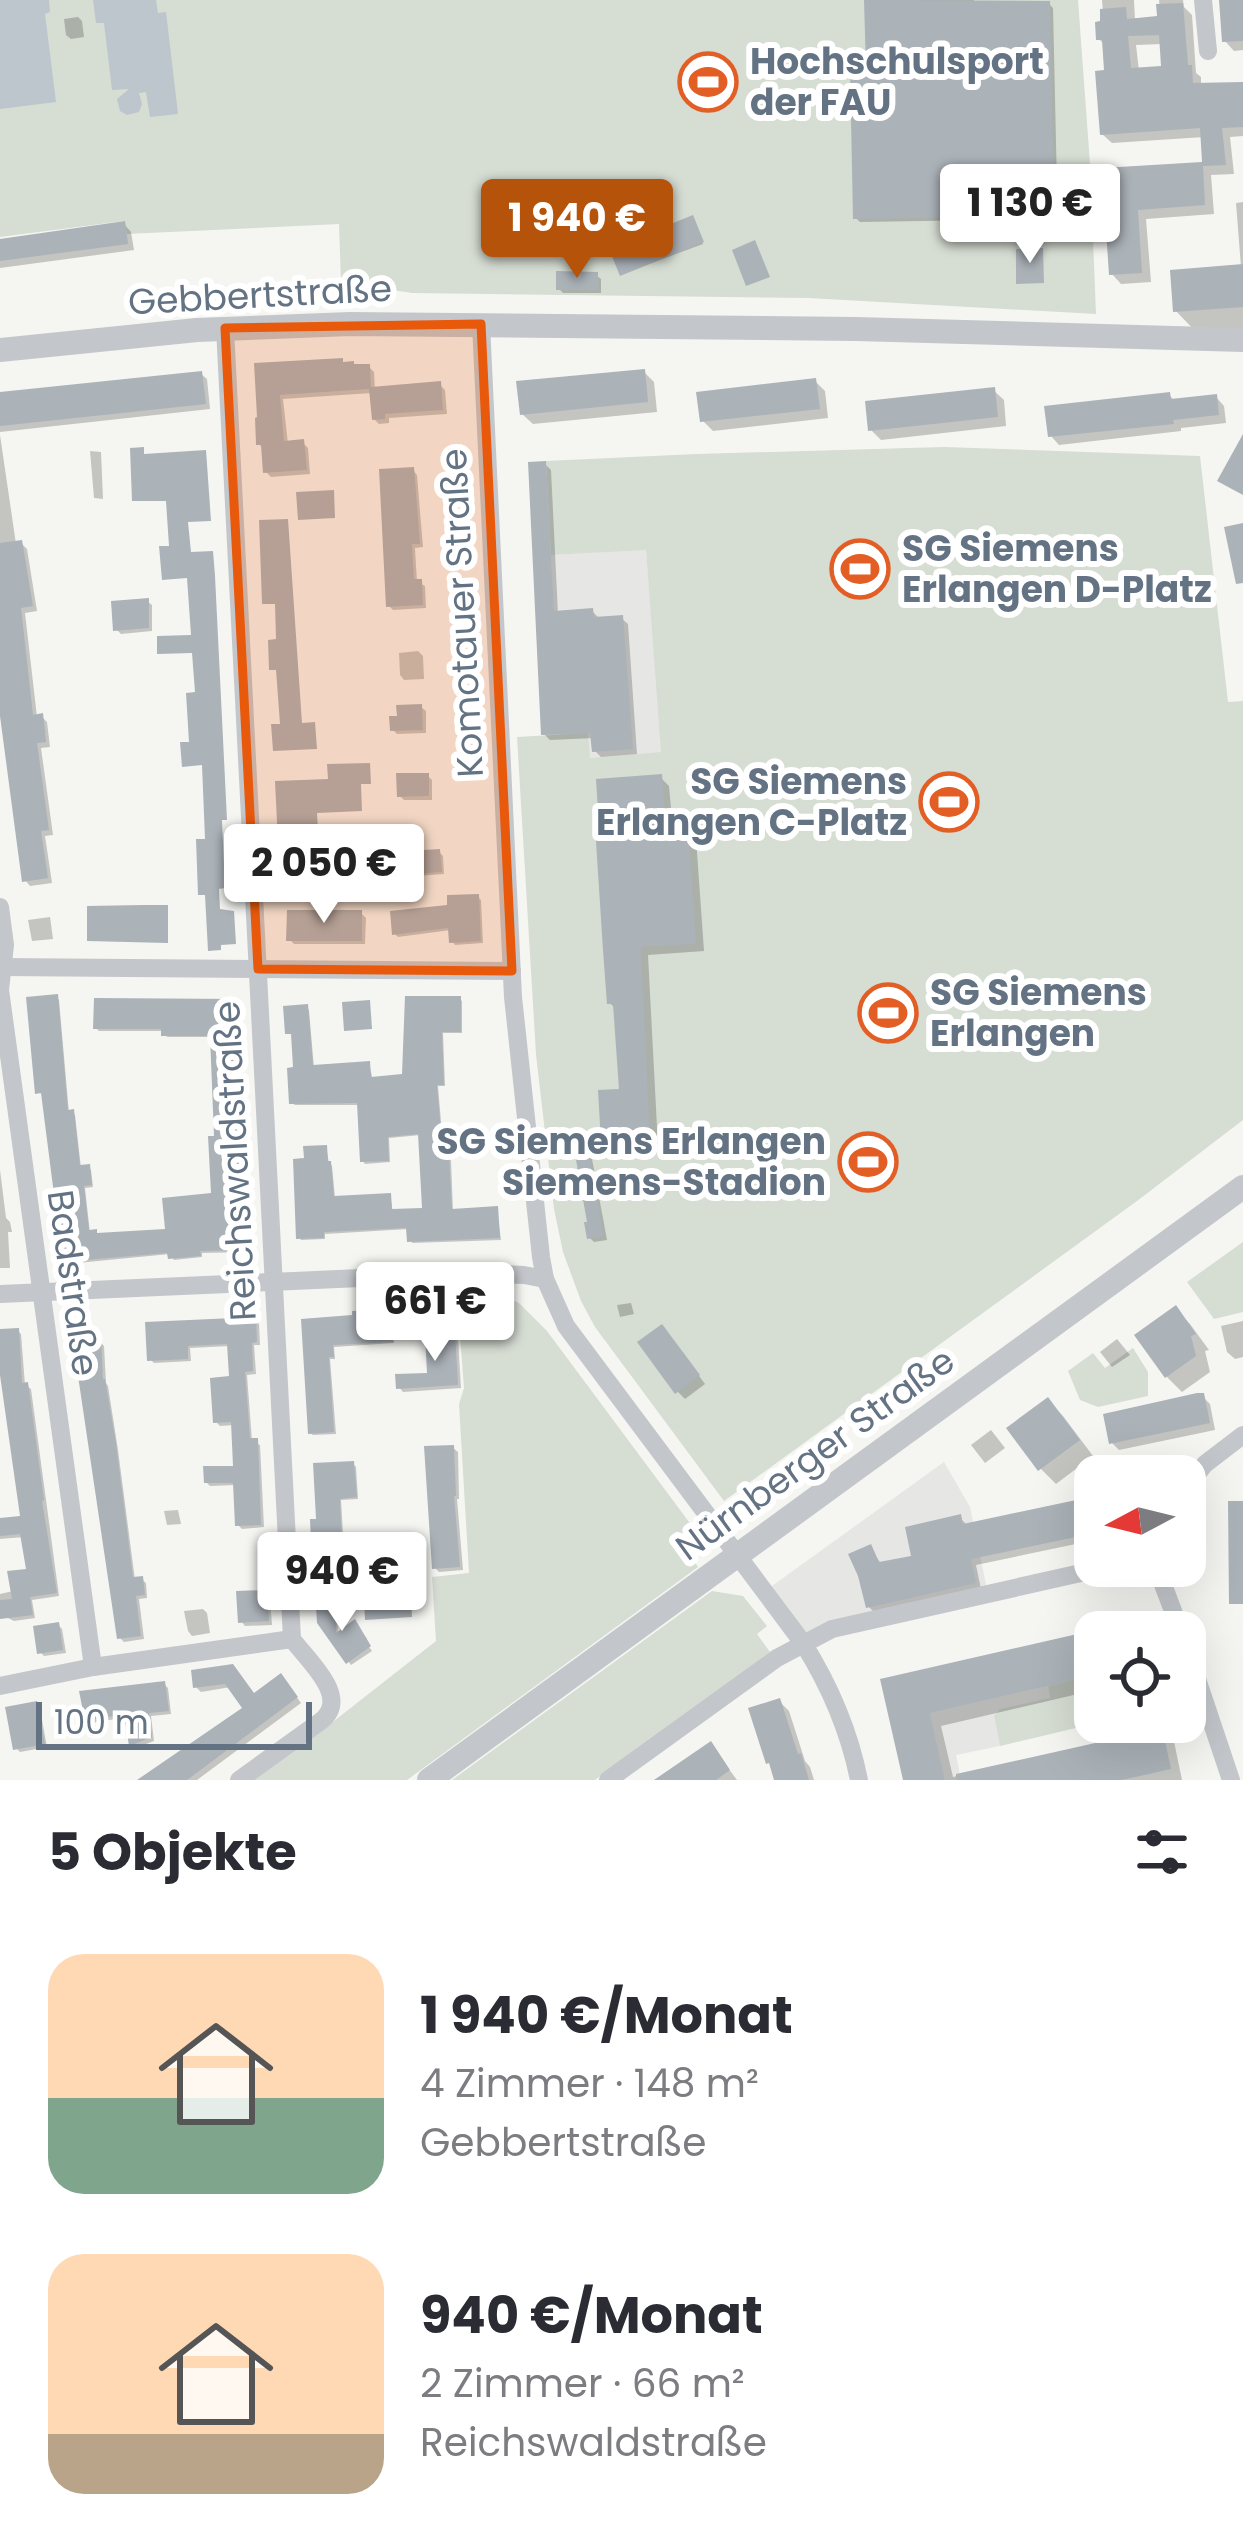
<!DOCTYPE html>
<html lang="de">
<meta charset="utf-8">
<style>
body{margin:0;font-family:Poppins,sans-serif;background:#f2f2f3;color:#2b2b33;height:100vh;display:flex;flex-direction:column;font-size:45px;white-space:nowrap}
*{box-sizing:border-box;margin:0}
p{font-size:39px;color:#7c7c81}
.icon{flex:none;width:66px;height:66px;fill:none;stroke:currentColor;stroke-width:2;stroke-linecap:round;stroke-linejoin:round}
.map{position:relative;height:1780px;overflow:hidden}
.details{display:flex;flex-direction:column;background:#fff;flex:1}
.details>*{flex:none}
.needle{width:78px;rotate:263deg}
.controls{position:absolute;left:1074px;top:1455px;display:grid;gap:24px}
.controls a{display:grid;place-items:center;width:132px;height:132px;border-radius:24px;background:#fff;box-shadow:0 12px 48px #0002;font-size:60px}
.scale{position:absolute;left:36px;bottom:30px;width:276px;box-sizing:border-box;padding-left:12px;border:6px solid #647383;border-top:0;font-size:33px;line-height:42px;white-space:nowrap;color:#647383;-webkit-text-stroke:9px #fff;paint-order:stroke}
.price{position:absolute;translate:-50% -102px;padding:0 27px;border-radius:12px;background:#fff;color:#222;font-size:39px;line-height:78px;filter:drop-shadow(0 3px 6px #0008)}
.price::after{content:'';position:absolute;left:50%;top:72px;width:36px;height:27px;margin-left:-18px;background:inherit;clip-path:polygon(0 0,100% 0,50% 100%)}
.price.current{background:#b45309;color:#fff}
ul{padding:0;list-style:none}
li{display:flex;align-items:center;gap:36px;height:300px;padding:0 48px}
li span{display:grid;place-items:center;flex:none;width:336px;height:240px;border-radius:36px;color:#555}
li>.icon{margin-inline-start:auto}
span .icon{width:144px;height:144px;fill:#fffc;stroke-width:1}
li b{font-size:51px}
h2{display:flex;justify-content:space-between;align-items:center;height:144px;padding:0 48px;font-size:51px}
.map>svg:first-child{display:block}
.built{fill:#e6e7e5}
.green{fill:#d6ddd3}
.water{fill:#bcc6cc}
.shadow{fill:#0003;fill-rule:evenodd}
.building{fill:#abb2b8;fill-rule:evenodd}
.lines{fill:none;stroke-linecap:round;stroke-linejoin:round}
.minor{stroke:#c3c6ca;stroke-width:18}
.tertiary{stroke:#c3c6ca;stroke-width:24}
.marked{fill:#e8590c;fill-opacity:0.2;stroke:#e8590c;stroke-width:9;stroke-linejoin:round}
.labels{text-anchor:middle;dominant-baseline:central;stroke-width:12;stroke-linejoin:round;paint-order:stroke}
.poi-label{font-size:36px;font-weight:bold;fill:#647383;stroke:#fff;text-anchor:start}
.street-label{font-size:36px;fill:#647383;stroke:#fff}
</style>
<div class="map">
<svg width="1243" height="1780" viewBox="0 0 1243 1780">
<rect width="100%" height="100%" fill="#f5f6f2"/>
<g class="built">
<path d="M646 549 662 753 590 758 560 735 551 555Z"/>
<path d="M944 1462 970 1507 988 1594 803 1643 765 1591Z"/>
<path d="M1048 1686 1051 1698 994 1716 1000 1746 956 1755 961 1780H945L930 1713Z"/>
</g>
<g class="green">
<path d="M0 0H1078L1090 164 1096 314 808 298 412 293 341 282 339 224 127 234 124 221 0 237Z"/>
<path d="M944 447 1200 456 1228 702 1243 701V1120L1137 1201 724 1501 595 1327 581 1301 563 1252 554 1209 536 1055 517 737 588 733 590 758 661 752 646 550 551 555 546 461 696 454Z"/>
<path d="M1243 1242V1312L1214 1319 1187 1282Z"/>
<path d="M495 1292 519 1303 547 1331 692 1526 690 1536 683 1543 698 1567 407 1780H252L334 1721 436 1641 432 1577 469 1573 459 1404 464 1388 457 1294Z"/>
<path d="M1133 1348 1148 1372V1396L1098 1407 1080 1400 1068 1371 1093 1353 1105 1368Z"/>
<path d="M712 1591 743 1596 767 1626 757 1634 770 1652 595 1780H452Z"/>
<path d="M1092 1675 1095 1722H1101L1000 1746 994 1716 1000 1709 1050 1698 1048 1686Z"/>
</g>
<g class="water">
<path d="M0 0H49L50 12 45 14 56 102 0 109Z"/>
<path d="M93 0H156L158 13 166 12 178 114 150 117 146 92 139 93 142 104 139 112 127 115 120 111 117 99 129 89 112 90 104 23H96Z"/>
</g>
<g class="shadow">
<path d="M867 0H974V5L1049 4 1053 8 1057 187 984 188 985 220 860 222 856 218 869 70Z"/>
<path d="M1102 0H1134L1135 21 1161 19 1159 0H1183L1184 7 1192 15 1196 73 1201 77V86L1243 84V136L1230 137 1234 174 1211 175 1214 214 1146 219 1151 282 1121 284 1112 274 1105 171 1206 165 1204 137 1112 143 1102 134 1107 73 1105 45 1099 39 1104 24ZM1162 44 1164 69 1139 71 1136 45Z"/>
<path d="M1222 0H1243V50L1234 51 1225 41Z"/>
<path d="M78 17 82 21 84 37 71 39 66 35 64 19Z"/>
<path d="M1243 202V330L1198 334 1176 311 1241 267 1236 203Z"/>
<path d="M694 220 703 244 622 274Z"/>
<path d="M124 224 131 232 134 250 0 268V241Z"/>
<path d="M596 275 601 279V293H563L559 289Z"/>
<path d="M345 364 369 367 374 372 375 390 440 385 445 390 447 414 389 418V423L379 424 374 419 372 393 283 399 288 444 303 443 308 448 310 474 271 477 266 472 264 449 259 444 257 366Z"/>
<path d="M644 372 654 382 657 412 533 424 522 414Z"/>
<path d="M201 374 207 379 210 409 0 432V395Z"/>
<path d="M815 381 825 391 828 418 713 431 703 421Z"/>
<path d="M993 390 1004 400 1006 426 881 440 871 430Z"/>
<path d="M1169 395 1176 402 1216 397 1224 406 1226 423 1181 428V431L1059 445 1051 436Z"/>
<path d="M0 435 16 544 21 543 27 549 37 611 25 613 37 717H42L47 722 50 747 41 748 53 835 45 836 52 883 30 886 25 880 0 683Z"/>
<path d="M90 451 101 452 103 499 94 498Z"/>
<path d="M545 464 551 470 558 614 592 611 598 617 621 618 628 624 637 754 601 757 595 751 594 738 550 740 544 734Z"/>
<path d="M413 470 417 475 423 547 415 548 417 582 425 586 426 608 393 610 389 606Z"/>
<path d="M147 601 152 605V631L121 634 116 629Z"/>
<path d="M418 651 423 656 424 679 404 680 400 675 399 653Z"/>
<path d="M476 697 478 711H467L465 698Z"/>
<path d="M421 707 426 711V733L397 734 393 730Z"/>
<path d="M428 776 432 780V800H404L400 796Z"/>
<path d="M660 777 669 786 673 830 687 829 696 838 704 951 648 955 658 1146 613 1149 604 1141 622 1092 616 1009 610 1003Z"/>
<path d="M439 852 443 856 444 874 406 877V885H395L392 882Z"/>
<path d="M478 897 481 900 483 943 455 945 452 941 451 930 398 937 395 934Z"/>
<path d="M361 913 366 918 365 944H294L289 939Z"/>
<path d="M50 917 53 939 32 941 28 920Z"/>
<path d="M56 998 59 1000 69 1113 75 1115 81 1168 88 1167 91 1170 93 1187 85 1188 90 1233 99 1236 168 1232 214 1196 217 1139 213 1037H167L164 1031H99L96 1028 237 1002 240 1005 249 1252 202 1253V1257L174 1260 170 1254 67 1264 64 1261 62 1211 44 1095 38 1092Z"/>
<path d="M460 999 462 1001V1033H443L445 1086H438L444 1157 451 1160 453 1212 497 1209 501 1240 412 1243 409 1229 325 1234V1239L301 1240 299 1237 326 1148 329 1163 332 1166 335 1198 390 1196 393 1212 425 1211 421 1135 389 1138 390 1162 365 1164 363 1161 360 1105H295L292 1103 296 1070 294 1035 288 1033 307 1008 309 1010 314 1068 369 1064 373 1080 405 1077Z"/>
<path d="M588 1155 592 1159 607 1240 594 1242 590 1238Z"/>
<path d="M0 1170 6 1218 10 1222 12 1232H8L10 1268H0Z"/>
<path d="M631 1303 634 1314 620 1317 617 1305Z"/>
<path d="M1175 1309 1190 1324 1209 1350 1205 1351 1210 1372 1182 1392 1167 1377 1138 1335Z"/>
<path d="M390 1312 393 1314 394 1343 334 1347 335 1359H330L336 1434 313 1435 310 1433 305 1322Z"/>
<path d="M255 1320 259 1324 260 1345H254L256 1374 247 1375 252 1441 260 1445 264 1527 242 1529 238 1525 236 1485 210 1486 206 1482 236 1469 234 1425 220 1426 216 1422 232 1379 230 1346 190 1348 191 1361 154 1363 150 1359Z"/>
<path d="M1243 1321V1357L1235 1359 1227 1352 1221 1326Z"/>
<path d="M18 1331 21 1334 25 1385 31 1389 59 1596 32 1600 35 1618 14 1621 0 1614V1594L13 1591 29 1571 24 1537 0 1539V1521L23 1519 0 1364V1332Z"/>
<path d="M454 1335 458 1339 461 1388 403 1392 399 1387 430 1376Z"/>
<path d="M669 1335 705 1384 685 1399 678 1392Z"/>
<path d="M1117 1339 1130 1355 1112 1367 1100 1352Z"/>
<path d="M100 1342 104 1346 106 1383 108 1386 118 1450 135 1580 141 1579 146 1583 147 1598 139 1599 144 1639 124 1642 120 1638Z"/>
<path d="M1203 1397 1210 1404 1215 1430 1119 1450 1112 1443Z"/>
<path d="M1048 1401 1063 1416 1093 1456 1056 1484 1041 1469Z"/>
<path d="M991 1430 1005 1448 985 1463 971 1445Z"/>
<path d="M453 1448 458 1452 459 1499H457L463 1570 439 1572 435 1568Z"/>
<path d="M353 1464 356 1467 358 1499 341 1500 345 1567 318 1569 315 1566 319 1522Z"/>
<path d="M1095 1499V1540L976 1565 981 1589 875 1613 868 1606 870 1548 882 1565 914 1558 960 1518 968 1526Z"/>
<path d="M178 1510 181 1524 167 1525 164 1511Z"/>
<path d="M266 1593 270 1597 272 1625 245 1626 241 1621Z"/>
<path d="M333 1608 337 1611 338 1635 355 1623 367 1639 364 1640 372 1651 351 1665 320 1622Z"/>
<path d="M203 1609 207 1613 210 1633 192 1636 188 1631 184 1611Z"/>
<path d="M1138 1623 1147 1632H1099Z"/>
<path d="M58 1625 62 1629 66 1653 44 1656 40 1652Z"/>
<path d="M1095 1633V1690L941 1726 953 1777 1126 1739 1122 1722H1170L1182 1780H906L883 1682Z"/>
<path d="M232 1667 255 1696 286 1682 301 1703 197 1780H143L246 1708 231 1687 201 1692 196 1687Z"/>
<path d="M164 1684 168 1688 171 1714 151 1716 154 1741 135 1748 131 1745 128 1717 91 1723 87 1719Z"/>
<path d="M779 1701 789 1711 805 1761 810 1767 814 1780H776Z"/>
<path d="M36 1705 40 1709 47 1747 20 1752 16 1748Z"/>
<path d="M711 1745 737 1780H659Z"/>
</g>
<g class="building">
<path d="M864 0 1050 1 1054 184 981 185 982 217 853 219 850 68H866Z"/>
<path d="M1219 0H1243V41L1222 42Z"/>
<path d="M1183 3 1188 65H1192L1193 83 1243 82V127L1222 128 1226 165 1203 166 1205 205 1138 210 1142 273 1109 275 1102 168 1202 162 1200 128 1100 135 1095 71 1104 70 1102 40H1096L1095 22 1100 21V9L1126 7 1127 19 1157 16 1156 4ZM1159 35 1161 66 1131 68 1128 36Z"/>
<path d="M693 215 704 242 620 276 609 249Z"/>
<path d="M125 221 128 244 0 261V239Z"/>
<path d="M755 240 770 277 746 286 732 250Z"/>
<path d="M1043 248 1044 283 1016 284V249Z"/>
<path d="M1243 264V307L1173 312 1170 270Z"/>
<path d="M556 271 598 272V290H556Z"/>
<path d="M343 358V362L354 361V364H370L371 387 441 381 443 410 385 414V419L372 420 369 389 280 395 284 441 304 439 307 470 263 473 261 445H256L255 418 257 417 254 363Z"/>
<path d="M645 369 648 402 520 415 516 381Z"/>
<path d="M202 371 206 404 0 426V392Z"/>
<path d="M816 378 820 409 700 422 696 392Z"/>
<path d="M995 387 998 417 868 431 865 401Z"/>
<path d="M1170 392 1171 399 1217 394 1219 415 1173 420 1174 424 1048 437 1044 406Z"/>
<path d="M1243 434V495L1217 481Z"/>
<path d="M144 447V454L206 450 211 521 188 522 191 552 213 551 215 576 227 820H222L225 888 219 889 220 909 234 911 236 944 221 945V950L208 951 205 895H198L196 839H205L202 765 182 767 180 742H189L186 693 195 692 192 653 157 654V636L191 635 187 578 162 580 159 546H169L166 501H132L130 448Z"/>
<path d="M546 461 554 611 593 608 594 617 623 615 633 749 592 752 590 733 541 735 528 462Z"/>
<path d="M414 467 420 544H412L414 579H422L423 605 386 607 379 469Z"/>
<path d="M334 490 335 518 298 520 296 492Z"/>
<path d="M288 519 302 723 315 722 317 749 273 751 271 724H280L276 670H269L268 640 276 639 275 604H262L259 520Z"/>
<path d="M1243 523V583L1236 584 1224 527Z"/>
<path d="M22 540 33 606 21 608 33 715 43 713 46 742 37 743 49 830 41 831 48 878 22 882 0 716V543Z"/>
<path d="M149 598V628L113 631 111 601Z"/>
<path d="M422 704 423 730 390 731 389 716H397L396 705Z"/>
<path d="M370 763 371 784H361L362 811 317 813 321 882 280 885 275 781 328 779 327 764Z"/>
<path d="M396 773H429V796L397 797Z"/>
<path d="M662 774 666 827 688 826 696 944 641 947 650 1139 601 1142 598 1090 619 1089 613 1004H607L603 950 595 826H599L596 779Z"/>
<path d="M424 847V850L440 849 442 872 404 875V882L389 883 387 850Z"/>
<path d="M479 894 481 941 449 943 448 928 392 935 390 911 447 905V895Z"/>
<path d="M143 905H168V943L87 941V906Z"/>
<path d="M287 910H362V941H286Z"/>
<path d="M58 994 68 1110 74 1109 80 1165 90 1164 92 1185 84 1186 89 1230 97 1229V1233L165 1229 162 1198 211 1193 208 1136H214L210 1036H161V1029H93L94 998 238 999 248 1250 200 1251 201 1256 168 1259 167 1253 61 1262 59 1210H56L41 1093 35 1094 26 997Z"/>
<path d="M405 996H461V1032H442L444 1085H437L443 1154H449L452 1209 498 1206 500 1238 407 1242 406 1228 324 1232V1238L296 1239 293 1159 304 1158 303 1146 327 1145 328 1161H331L334 1196 391 1193 392 1209 422 1208 418 1134 388 1137 389 1161 360 1162 357 1103 289 1104 287 1068 293 1067 291 1034H285L283 1006 308 1004 313 1065 370 1061 371 1077 402 1074Z"/>
<path d="M370 1000 372 1029 344 1031 342 1002Z"/>
<path d="M589 1152 604 1236 587 1239 584 1222H587L575 1154Z"/>
<path d="M1176 1305 1196 1334 1191 1336 1196 1356 1165 1378 1134 1335Z"/>
<path d="M391 1309 393 1342 333 1345 334 1357H329L334 1432 308 1434 301 1319 352 1315V1311Z"/>
<path d="M256 1317 257 1342 252 1343 253 1371 245 1372 250 1438H258L261 1525 235 1526 233 1483H204L203 1466H233L231 1422 213 1423 210 1378 229 1376 227 1344 188 1346V1359L147 1361 145 1322Z"/>
<path d="M662 1324 700 1375 675 1394 637 1342Z"/>
<path d="M19 1328 22 1383 28 1382 44 1500 42 1501 57 1593 30 1597 33 1615 0 1619V1600L12 1599 7 1571 26 1569 20 1534 0 1536V1518L20 1516 0 1375V1329Z"/>
<path d="M455 1332 458 1385 396 1389 395 1374 427 1373 425 1334Z"/>
<path d="M101 1339 103 1379H105L116 1443 133 1577 143 1576 145 1595 136 1596 141 1636 117 1639 77 1369 76 1340Z"/>
<path d="M1197 1393H1204L1210 1423 1109 1444 1103 1414Z"/>
<path d="M1048 1397 1080 1440 1038 1471 1006 1428Z"/>
<path d="M454 1445 456 1496H454L460 1567 432 1569 424 1446Z"/>
<path d="M354 1461 357 1497 340 1499 343 1566 312 1567 310 1519H316L313 1463Z"/>
<path d="M1095 1496V1533L971 1559 976 1583 866 1608 858 1576 848 1554 871 1544 879 1562 911 1556 905 1527 961 1514 963 1524Z"/>
<path d="M1228 1501H1243V1604H1229Z"/>
<path d="M410 1576 412 1617 365 1620 363 1579Z"/>
<path d="M267 1590 269 1621 238 1623 236 1591Z"/>
<path d="M335 1604 336 1633 355 1619 371 1646 346 1664 317 1623 316 1606Z"/>
<path d="M59 1622 63 1650 37 1654 33 1626Z"/>
<path d="M1095 1630V1675L930 1713 945 1780H903L880 1679Z"/>
<path d="M233 1664 254 1693 281 1673 298 1697 187 1780H137L242 1708 225 1684 193 1688 191 1670Z"/>
<path d="M165 1681 169 1711 149 1713 152 1737 129 1746 124 1714 85 1721 79 1691Z"/>
<path d="M780 1698 798 1754 801 1753 809 1780H774L769 1763 766 1764 748 1708Z"/>
<path d="M37 1701 45 1744 13 1750 5 1707Z"/>
<path d="M1119 1722H1161L1171 1769 1122 1780H956V1774L1122 1737Z"/>
<path d="M711 1741 730 1770 716 1780H654Z"/>
</g>
<g class="lines">
<g class="minor">
<path d="M1203 0 1208 51"/>
<path d="M481 324 513 997 541 1257 545 1279 566 1326 803 1643C830 1686 849 1730 859 1780"/>
<path d="M225 328 292 1639C308 1661 351 1697 321 1721L239 1780"/>
<path d="M0 907 5 945 0 990 93 1667"/>
<path d="M0 967 512 971"/>
<path d="M0 1294 473 1273 524 1275 545 1279"/>
<path d="M1185 1489 1205 1464 1243 1435"/>
<path d="M1156 1566 1181 1632"/>
<path d="M1185 1643 1231 1780"/>
<path d="M0 1686 93 1667 292 1639"/>
<path d="M608 1780 777 1658 832 1629 1112 1566"/>
</g>
<g class="tertiary">
<path d="M0 350 197 330 350 324 856 329 1243 340"/>
<path d="M429 1780 1243 1187"/>
</g>
</g>
<path class="marked" d="M481 324 512 971 258 969 225 328Z"/>
<defs>
<g id="stadium-ring" transform="scale(3)"><circle r="9.5" fill="#fff" stroke="#e35e24" stroke-width="1.5"/><path d="M0-5a6.5 5 0 1 0 0 10a6.5 5 0 1 0 0-10ZM-3.5-1.8h7v3.6h-7Z" fill="#e35e24"/></g>
</defs>
<g fill-rule="evenodd">
<use href="#stadium-ring" x="708" y="82"/>
<use href="#stadium-ring" x="860" y="569"/>
<use href="#stadium-ring" x="949" y="802"/>
<use href="#stadium-ring" x="888" y="1013"/>
<use href="#stadium-ring" x="868" y="1162"/>
</g>
<g class="labels">
<g class="poi-label">
<text x="750" y="61">Hochschulsport<tspan x="750" dy="41">der FAU</tspan></text>
<text x="902" y="548">SG Siemens<tspan x="902" dy="41">Erlangen D-Platz</tspan></text>
<text x="907" y="781" text-anchor="end">SG Siemens<tspan x="907" dy="41">Erlangen C-Platz</tspan></text>
<text x="930" y="992">SG Siemens<tspan x="930" dy="41">Erlangen</tspan></text>
<text x="826" y="1141" text-anchor="end">SG Siemens Erlangen<tspan x="826" dy="41">Siemens-Stadion</tspan></text>
</g>
<g class="street-label">
<text transform="translate(260 295) rotate(-3)">Gebbertstraße</text>
<text transform="translate(462 613) rotate(-93)">Komotauer Straße</text>
<text transform="translate(235 1161) rotate(-93)">Reichswaldstraße</text>
<text transform="translate(73 1283) rotate(82)">Badstraße</text>
<text transform="translate(815 1454) rotate(-36)">Nürnberger Straße</text>
</g>
</g>
</svg>
<div class="controls">
<a><svg class="needle" viewBox="-14 -14 28 28"><path d="M0-13l5 13h-10z" fill="#e53935"/><path d="M0 13l5-13h-10z" fill="#7c7c81"/></svg></a>
<a><svg class="icon" aria-label="locate" viewBox="0 0 24 24"><circle cx="12" cy="12" r="6"/><path d="M12 2v4M12 18v4M2 12h4M18 12h4"/></svg></a>
</div>
<div class="scale">100 m</div>
<b class="price" style="left:1030px;top:266px">1 130 €</b>
<b class="price current" style="left:577px;top:281px">1 940 €</b>
<b class="price" style="left:324px;top:926px">2 050 €</b>
<b class="price" style="left:435px;top:1364px">661 €</b>
<b class="price" style="left:342px;top:1634px">940 €</b>
</div>
<section class="details">
<h2>5 Objekte<svg class="icon" aria-label="filters" viewBox="0 0 24 24"><path d="M4 7h16M4 17h16"/><circle cx="9" cy="7" r="2"/><circle cx="15" cy="17" r="2"/></svg></h2>
<ul>
<li><span style="background:linear-gradient(#ffd9b3 60%,#7fa58c 0)"><svg class="icon" aria-label="home" viewBox="0 0 24 24"><path d="M3 11l9-7 9 7M6 9v11h12V9"/></svg></span><div><b>1 940 €/Monat</b><p>4 Zimmer · 148 m²</p><p>Gebbertstraße</p></div></li>
<li><span style="background:linear-gradient(#ffd9b3 75%,#b9a48a 0)"><svg class="icon" aria-label="home" viewBox="0 0 24 24"><path d="M3 11l9-7 9 7M6 9v11h12V9"/></svg></span><div><b>940 €/Monat</b><p>2 Zimmer · 66 m²</p><p>Reichswaldstraße</p></div></li>
</ul>
</section>
